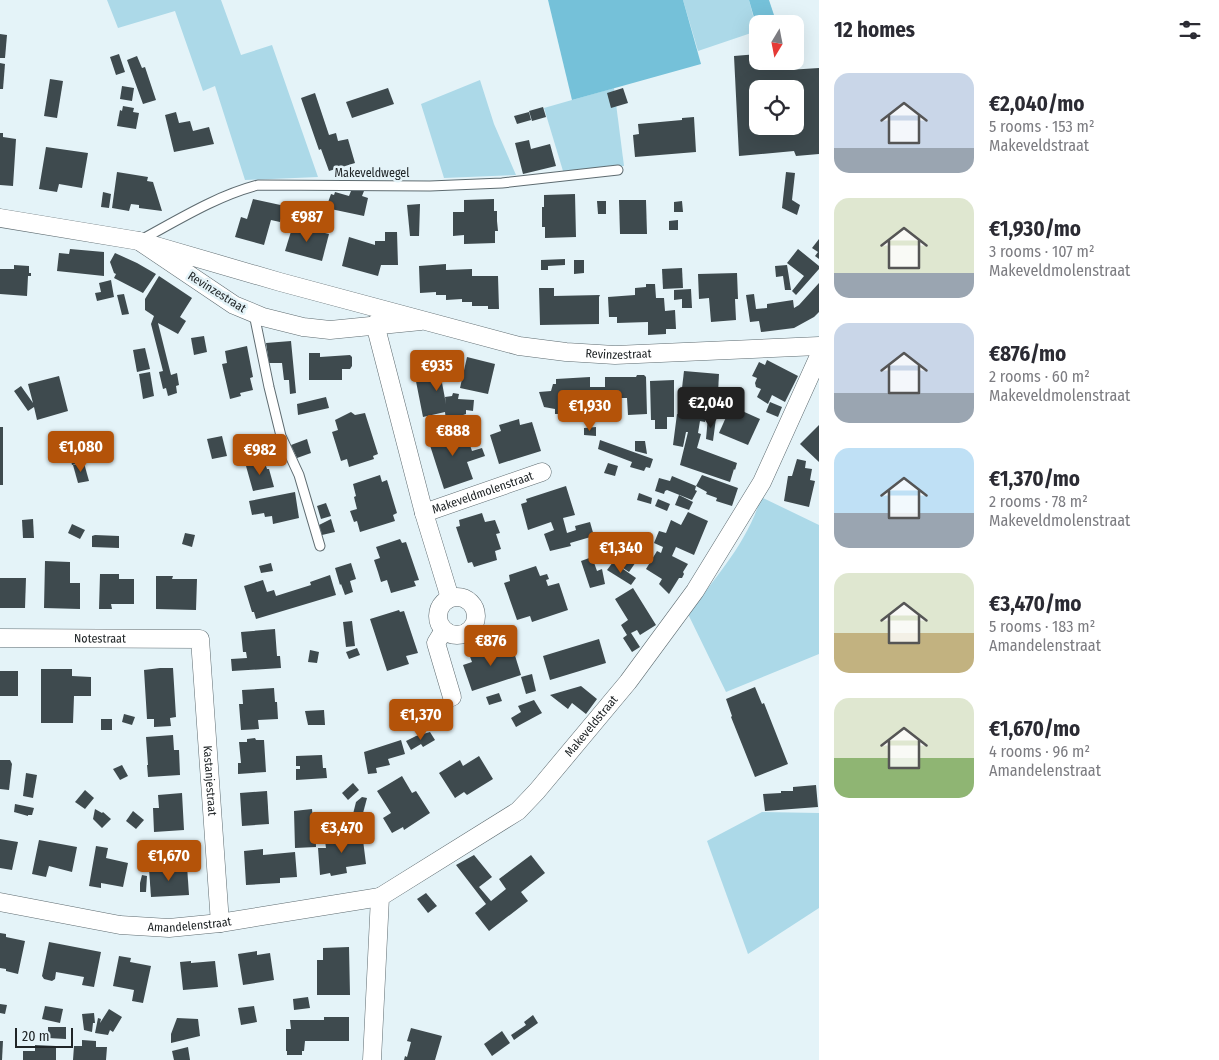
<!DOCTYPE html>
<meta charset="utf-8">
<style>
body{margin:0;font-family:"Fira Sans Condensed",sans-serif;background:#f7f7f7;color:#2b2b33;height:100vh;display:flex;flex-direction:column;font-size:19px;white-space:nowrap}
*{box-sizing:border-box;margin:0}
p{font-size:16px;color:#7c7c81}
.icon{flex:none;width:28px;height:28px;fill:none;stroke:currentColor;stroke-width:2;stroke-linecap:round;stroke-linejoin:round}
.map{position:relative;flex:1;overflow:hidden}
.details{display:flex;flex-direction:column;background:#fff;width:400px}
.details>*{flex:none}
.needle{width:32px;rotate:190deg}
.tools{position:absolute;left:749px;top:15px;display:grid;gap:10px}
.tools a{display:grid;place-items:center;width:55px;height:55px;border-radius:10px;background:#fff;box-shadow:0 5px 20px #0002;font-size:25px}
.scale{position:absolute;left:15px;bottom:12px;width:58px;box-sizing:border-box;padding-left:5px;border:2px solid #202527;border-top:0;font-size:14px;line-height:18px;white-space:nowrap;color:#202527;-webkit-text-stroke:4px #e4f3f8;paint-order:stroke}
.price{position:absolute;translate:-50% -42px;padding:0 11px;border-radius:5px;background:#b45309;color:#fff;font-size:16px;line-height:32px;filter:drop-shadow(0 1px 2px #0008)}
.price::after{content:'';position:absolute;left:50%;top:30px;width:15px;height:11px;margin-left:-8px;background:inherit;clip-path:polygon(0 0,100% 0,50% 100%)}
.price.on{background:#222;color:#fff}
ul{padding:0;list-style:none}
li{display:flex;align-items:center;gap:15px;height:125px;padding:0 15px}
li span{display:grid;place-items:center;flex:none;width:140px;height:100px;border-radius:15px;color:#555}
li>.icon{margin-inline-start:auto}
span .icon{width:60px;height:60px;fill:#fffc;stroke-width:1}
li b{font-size:21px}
h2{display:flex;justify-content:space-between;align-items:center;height:60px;padding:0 15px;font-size:21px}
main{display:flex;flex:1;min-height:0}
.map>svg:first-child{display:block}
.green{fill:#acd9e8}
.forest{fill:#75c1d9}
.building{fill:#3e4a4e;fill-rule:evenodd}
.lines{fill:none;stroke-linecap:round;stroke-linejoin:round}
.service-casing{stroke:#5e6b70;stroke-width:11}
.minor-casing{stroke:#5e6b70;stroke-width:19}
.service{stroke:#fff;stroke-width:9}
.minor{stroke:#fff;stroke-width:18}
.labels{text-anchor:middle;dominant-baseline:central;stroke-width:5;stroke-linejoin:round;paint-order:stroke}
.street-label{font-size:12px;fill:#202527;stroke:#e4f3f8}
</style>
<main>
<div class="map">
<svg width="819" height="1060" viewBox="0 0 819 1060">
<rect width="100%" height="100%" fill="#e4f3f8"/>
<g class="green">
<path d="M107 0H221L241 55 272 45 318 177 245 180 215 86 203 91 175 11 118 28Z"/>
<path d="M683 0H749L757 31 698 51Z"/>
<path d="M480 80 494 124 516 175 444 178 421 104Z"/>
<path d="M614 88 624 166 563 171 544 108Z"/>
<path d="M761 497 819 525V654L726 692 688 614C715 578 748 542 761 497Z"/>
<path d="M762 812 819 813V908L748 954 707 841Z"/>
</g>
<g class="forest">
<path d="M548 0H683L701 64 572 100Z"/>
<path d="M749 0H769L777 24H758L757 28Z"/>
</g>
<g class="building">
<path d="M0 34 7 35 5 58H0Z"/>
<path d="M119 54 125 72 116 75 110 57Z"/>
<path d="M758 54V61H787L788 70 819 68V154L796 156 794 151 739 156 734 56ZM758 89H795V126H758Z"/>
<path d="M137 56 142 68 145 67 156 100 143 104 127 60Z"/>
<path d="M0 63 5 64 3 89H0Z"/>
<path d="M50 79 63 81 57 118 44 116Z"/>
<path d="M122 86 134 88 132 101 120 99Z"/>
<path d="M388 88 394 104 352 118 346 102Z"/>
<path d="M623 88 628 103 611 108 607 93Z"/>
<path d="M315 93 329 135 336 133 338 141 348 139 355 163 329 171 321 149 319 150 301 98Z"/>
<path d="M123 106 134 108 133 112 139 113 136 129 117 126 120 110 122 111Z"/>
<path d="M543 107 546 117 532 121 529 111Z"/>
<path d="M176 112 179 123 190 121 193 131 209 127 214 144 174 152 165 115Z"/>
<path d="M529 112 531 120 517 124 514 116Z"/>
<path d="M694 117 696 152 635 157 633 135 639 134 638 124 682 120V118Z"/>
<path d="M0 133H3V137L16 139 13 186 0 185Z"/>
<path d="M529 140 531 149 550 144 556 166 523 174 515 143Z"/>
<path d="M46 147 88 153 82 188 59 184 57 192 39 189Z"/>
<path d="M117 172 148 177 147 181 153 182 162 211 139 208V205L131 204 129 211 112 208Z"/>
<path d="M786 172 795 173 792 200 800 205 797 215 782 208Z"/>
<path d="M351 191H364L362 196 368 198 364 216 326 208 331 194 334 195 335 192 349 196Z"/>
<path d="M103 192 111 194 109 208 101 207Z"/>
<path d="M575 194 576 237 545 238V227H542V207H544V195Z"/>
<path d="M253 199 285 206 280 222 271 220 264 245 235 237 241 217 247 219Z"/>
<path d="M494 199V211H497V221L498 231H495V243L464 244V235L453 236V212H464V200Z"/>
<path d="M619 200H646L647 234H620Z"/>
<path d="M597 201H606V214H598Z"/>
<path d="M682 201 683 212H674V202Z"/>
<path d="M420 204 419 236H410L407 205Z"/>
<path d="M678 220V230H669V221Z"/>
<path d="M293 225 329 234 322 261 285 251Z"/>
<path d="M385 232H397L398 265H381L378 276 342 266 349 237 375 245V241H385Z"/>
<path d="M819 239V259L815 256 818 252 812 248Z"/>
<path d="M70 249 104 252V276L57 271 59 253 69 254Z"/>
<path d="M798 249 819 266V269L796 295 792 291 804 276 787 263Z"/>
<path d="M115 253 137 263 156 274 143 293 114 278 116 274 114 273 110 262Z"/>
<path d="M565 259V265L548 266V270H541V260Z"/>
<path d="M574 260H584V273L574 274Z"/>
<path d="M446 264V270L472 269V276H498L499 309H488V306H472V302H462V299L446 300V295H436V292L420 293 419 266Z"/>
<path d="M14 265 29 266V273H31V276H28L27 296 0 294V269H14Z"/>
<path d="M787 265 791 290H785L783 276 776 277 775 266Z"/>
<path d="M682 268 683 288 663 289 662 269Z"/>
<path d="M737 273 738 299H735L736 320 711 322 709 298 699 299 698 274Z"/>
<path d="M159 276 192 298 180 317 186 321 178 334 158 323 171 375 177 373 179 385 176 386 177 393 168 396 166 388 163 389 159 372 163 371 151 324 154 316 145 310V299Z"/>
<path d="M111 280 114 297 97 301 95 293 101 292 99 283Z"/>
<path d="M819 283V312L814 317 794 328 761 332 759 321 750 322 746 295 754 294 756 309 767 308V304L793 300 794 308 799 305Z"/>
<path d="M646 284H655L656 298H664L665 311 675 310 676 329H666V334L648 335V322L617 323V317H609L608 297 635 295V288L646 287Z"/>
<path d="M539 288H554V296L600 295 599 297V324L540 325Z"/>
<path d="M691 289 692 308H682V299L674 300V290Z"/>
<path d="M124 294 129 314 122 315 117 295Z"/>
<path d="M204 336 207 352 194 355 191 338Z"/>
<path d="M291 341 296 393 290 394 289 380H284L282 363H269L266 343Z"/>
<path d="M247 346 253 377 250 378 253 390 240 393 241 396 230 399 222 364 227 363 225 351Z"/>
<path d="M145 348 150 369 137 372 133 350Z"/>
<path d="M309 353H320V357L350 355 352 357V366L350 369H342V380H309Z"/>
<path d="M437 356 446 404 445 397 452 396 453 393 459 394 458 399 474 400 473 411 466 410V414L446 421 445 412 423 417 412 361Z"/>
<path d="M467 357 495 364 488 394 460 388Z"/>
<path d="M767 360 798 376 785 402 772 395 768 404 757 397 761 389 756 387 755 383 757 378 752 376 759 362 765 365Z"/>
<path d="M684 371 719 374 718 393 682 388Z"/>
<path d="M150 372 154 396 143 399 139 374Z"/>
<path d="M637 375H644L646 377 647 414 628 415 627 398H619V414H555V409L544 407 539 392 551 391 553 384H556V379L590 377V387H605V377H636Z"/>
<path d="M59 376 68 411 37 420 34 407 28 411 14 391 21 386 33 403 28 384Z"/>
<path d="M674 380V417H667V429H655V420H651L650 381Z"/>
<path d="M693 393 708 395 705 422 700 421 698 433 701 434 697 448 737 463 735 470 734 469 730 482 680 465 688 432H686L683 447 673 445 677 414 690 416Z"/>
<path d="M326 397 329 408 298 415 297 404Z"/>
<path d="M770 402 782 407 778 417 766 412Z"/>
<path d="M731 406 760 419 748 445 719 433Z"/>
<path d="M351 412 355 415 365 413 378 454 373 456 374 459 349 467 347 459 341 461 332 432 338 430 335 420Z"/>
<path d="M708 417 716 418 713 441 706 439Z"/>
<path d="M519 419 520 425 532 422 541 451 499 464 490 435 501 431 499 425Z"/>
<path d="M819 425V462L800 444Z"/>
<rect x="0" y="427" width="3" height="58"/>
<path d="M456 427 462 444 469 442 472 451 482 448 485 456 467 462 473 479 444 489 427 436Z"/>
<path d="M596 427V436L584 435V428Z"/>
<path d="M222 436 227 456 212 459 207 439Z"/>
<path d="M307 439 311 453 297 458 291 445Z"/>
<path d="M600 440 653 459 650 468 646 467 644 471 630 467 632 462 598 449Z"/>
<path d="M635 441H645L647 454 635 451Z"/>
<path d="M75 446 79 463 72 465 68 447Z"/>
<path d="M797 459 806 461 805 468 812 469 810 480 815 481 809 507 784 501 788 476H792Z"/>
<path d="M264 460 267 469H269L274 487 253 491 246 466Z"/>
<path d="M84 463 89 481 78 483 73 465Z"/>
<path d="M608 463 618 466 615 476 604 473Z"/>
<path d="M380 475 382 482 387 480 397 513 393 515 395 521 360 532 357 521 354 522 350 511 357 509 354 497 356 496 353 484Z"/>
<path d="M702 475 738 488 732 506 716 501 717 498 706 494 707 492 696 486Z"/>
<path d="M672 476 696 486 695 490 697 491 692 500 667 490 665 491 664 494 655 491 659 478 670 481Z"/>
<path d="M566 486 575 515 563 518 567 533 576 530 575 526 590 522 594 536 570 543 571 546 550 551 544 534 554 530 551 522 528 530 521 504 527 502 526 499Z"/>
<path d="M295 492 299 518 273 524 272 516 265 517 264 513 252 515 249 501Z"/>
<path d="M639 493 652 498 651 504 637 500Z"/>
<path d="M679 495 693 502 689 510 675 505Z"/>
<path d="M658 499 670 504 667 511 655 506Z"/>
<path d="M326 503 331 516 321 519 317 506Z"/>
<path d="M688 512 708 521 694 555 676 547 672 556 688 564 683 572 684 574 682 578H679L669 594 659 584 662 579 646 569 657 551 661 553 663 547 654 543 659 531 666 533 671 520 681 525Z"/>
<path d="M482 513 485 522 495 520 500 533 496 534 501 549 495 551 497 560 474 567 472 562 468 563 456 527 460 526 459 520Z"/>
<path d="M33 519 34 538H23L22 520Z"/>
<path d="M331 519 335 532 322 535 319 525Z"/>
<path d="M72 524 85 530 80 539 68 533Z"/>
<path d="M185 533 195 535 192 547 182 544Z"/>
<path d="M95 535 119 536V548L92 547V536Z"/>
<path d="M400 539 402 543 406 542 419 580 414 581 416 586 391 593 387 580 381 582 378 572 374 560 380 558 376 547Z"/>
<path d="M627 543 642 553 629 572 614 562Z"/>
<path d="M592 557 597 571 602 569 605 584 590 588 581 561Z"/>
<path d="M45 561 70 562V583H80V609L44 608Z"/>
<path d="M613 562 636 578 631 585 607 570Z"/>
<path d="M271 563 273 571 261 573 259 566Z"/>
<path d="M351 563 356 579 350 581 353 592 345 595 341 584 340 585 335 568Z"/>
<path d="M536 566 540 576 547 574 549 579 546 580 548 586 559 583 568 610 532 622 530 616 517 620 504 583 510 581 509 575Z"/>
<path d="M100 574H119V579H134V604H111L112 609H99Z"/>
<path d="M330 575 336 595 256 619 254 612H252L244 586 263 580 267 592 274 590 276 596 311 585 310 582Z"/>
<path d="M156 576H173L172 579H197L196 610 156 609Z"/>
<path d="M0 578H26L25 608H0Z"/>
<path d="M633 588 656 625 640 635 637 630 631 633 640 647 632 652 623 638 627 635 621 625 628 620 615 599Z"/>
<path d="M399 610 400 612 404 611 418 653 406 656 409 664 387 671 370 619Z"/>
<path d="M352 621 355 646 346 647 343 622Z"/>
<path d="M275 629 277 656H280L281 668 232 671 231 659 247 658 246 652H243L241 632Z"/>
<path d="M599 639 606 663 550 680 543 656Z"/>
<path d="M499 645 501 653 513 649 521 675 472 691 463 665 472 662 469 654Z"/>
<path d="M357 648 360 655 349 659 346 652Z"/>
<path d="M310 650 319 652 317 663 308 662Z"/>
<path d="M160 668H173L176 717 170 718 171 726 154 727V719H147L144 670Z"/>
<path d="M41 669H72V676L91 677V696H74L73 723H41Z"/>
<rect x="0" y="671" width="18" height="25"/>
<path d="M532 674 536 691 526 694 521 677Z"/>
<path d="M581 686 597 699 586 714 572 703 568 709 550 695Z"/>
<path d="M755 687 762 704 764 703 788 764 755 777 731 717 732 716 726 699Z"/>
<path d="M274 688 275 702H277L278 719 258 720 259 729 241 730 239 704H243L242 690Z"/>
<path d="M499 693 502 701 489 705 486 697Z"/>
<path d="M534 700 542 713 516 727 511 718 521 712 518 706Z"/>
<path d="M324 710 325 725H308L305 711Z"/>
<path d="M124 714 135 717 132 725 122 722Z"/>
<rect x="101" y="719" width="11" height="11"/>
<path d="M430 732 435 740 423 747 421 744 411 750 406 741 416 736Z"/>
<path d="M173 735 174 750H179L180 775 148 777 147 765H148L146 737Z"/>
<path d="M255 738 256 740H264L266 772 238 774V763H241L239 742H247V739Z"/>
<path d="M401 740 405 754 388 759 390 765 376 768 377 773 368 774 364 752Z"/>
<path d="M322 755 323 768H326L327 778 296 780V769H300V766H296V756Z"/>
<path d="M479 756 493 779 467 795 464 792 455 798 439 773 460 760 463 766Z"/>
<path d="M0 760H10L12 764 9 790 0 789Z"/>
<path d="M122 765 128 776 120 780 113 769Z"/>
<path d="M26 773 37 775 33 798 23 796Z"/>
<path d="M402 776 412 793 416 791 430 813 404 830 403 827 392 833 383 818 391 813 377 791Z"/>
<path d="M353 783 359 790 348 800 342 793Z"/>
<path d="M816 785 818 807 765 811 763 794 781 793V791H793V787Z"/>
<path d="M85 790 94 798 85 809 75 802Z"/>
<path d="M267 791 269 824 242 826 240 793Z"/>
<path d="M182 793 184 830 154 832 153 808H159L158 795Z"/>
<path d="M362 797 367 798 362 817 353 814 356 802Z"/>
<path d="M15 804 34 808 32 815H28V816L14 812Z"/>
<path d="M95 809 102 813 103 812 111 819 102 828 93 819Z"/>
<path d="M312 809 313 820H315L316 847 295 848 294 811Z"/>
<path d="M133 811 144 820 136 829 126 821Z"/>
<path d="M362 832 366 864 346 867 347 873 331 876 330 873 320 875 318 848H326L325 841 336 839V836Z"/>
<path d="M0 839 18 842 12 870 0 868Z"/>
<path d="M39 840 77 847 72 872 49 866 46 877 32 874Z"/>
<path d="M96 846 108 848 106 858 128 863 123 887 101 883V888L89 886Z"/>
<path d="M263 849V855L295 852 297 877 280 878V883L246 885 244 851Z"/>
<path d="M474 855 492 877 479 887 491 901 506 889 499 879 531 855 545 873 521 892 528 901 489 931 475 913 486 904 456 865Z"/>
<path d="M187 866 189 895 151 897 149 869Z"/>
<path d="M142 875 147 876 146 892H140V883Z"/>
<path d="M426 893 437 906 428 913 417 899Z"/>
<path d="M0 933 6 934V937L25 941 18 974 6 971V969L0 968Z"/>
<path d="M49 942 101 952 94 987 82 985 84 977 56 972 55 979 52 981 44 979 42 976Z"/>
<path d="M349 947 350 995H317V960H323V948Z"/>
<path d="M257 951V955L270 953 274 980 243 985 238 954Z"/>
<path d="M119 956 131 958 130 962 151 966 143 1003 132 1001 134 990 113 986Z"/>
<path d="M191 961V963L215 961 218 987 183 990 180 962Z"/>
<path d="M308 997 310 1008 294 1010 293 999Z"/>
<path d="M0 1004 7 1005 5 1014 0 1013Z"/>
<path d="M45 1006 63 1009 60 1023 42 1019Z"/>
<path d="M254 1006 257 1022 241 1025 238 1008Z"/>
<path d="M109 1009 122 1017 113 1032 110 1030 108 1035 95 1033 98 1018 101 1019 100 1023Z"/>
<path d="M94 1013 95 1023H93L92 1032 84 1030 82 1014Z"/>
<path d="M533 1015 538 1023 514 1040 511 1035 526 1025 524 1022Z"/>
<path d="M324 1017H349V1041H305L304 1051H302V1055H287V1051H286V1029H291L290 1020H324Z"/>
<path d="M177 1018 198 1019 200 1036 171 1043V1034Z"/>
<path d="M48 1027H66V1039L48 1038Z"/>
<path d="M411 1028 442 1036 435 1060H404L405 1056 407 1057 411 1042 407 1041Z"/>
<path d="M502 1031 510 1043 492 1056 484 1044Z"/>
<path d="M82 1040 96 1041V1047H107L106 1060H73L74 1046H82Z"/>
<path d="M0 1041H3L2 1060H0Z"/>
<path d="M35 1045 56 1046V1060H23V1051H35Z"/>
<path d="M188 1047 190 1060H174L172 1051Z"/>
</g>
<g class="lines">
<g class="service-casing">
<g id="service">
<path d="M139 241C178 220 216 196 258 185L430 186 502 183 618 170"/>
<path d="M254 314 269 387 281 436 299 475 320 546"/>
</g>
</g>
<g class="minor-casing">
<g id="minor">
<path d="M0 218 139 241"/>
<path id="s1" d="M421 321 330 330 303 327 263 317 234 305 139 241 280 282 519 346 566 352 615 355 819 346"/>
<path d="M375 324 424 513 450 598"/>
<path id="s2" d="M424 513 542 472"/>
<circle cx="457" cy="616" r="19"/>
<path d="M444 630 436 643 452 697"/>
<path id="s3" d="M0 638 200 639 220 923"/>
<path id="s4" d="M0 902 120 925 169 928 220 923 380 897"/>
<path id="s5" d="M372 1060 380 897 518 811 537 791 628 682 695 591 762 482 819 356"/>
</g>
</g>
<use href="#service" class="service"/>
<use href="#minor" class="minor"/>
</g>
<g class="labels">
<g class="street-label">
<text x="372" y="173">Makeveldwegel</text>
<text transform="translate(217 292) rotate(32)">Revinzestraat</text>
<text stroke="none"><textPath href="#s1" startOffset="800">Revinzestraat</textPath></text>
<text stroke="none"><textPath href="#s2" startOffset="62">Makeveldmolenstraat</textPath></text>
<text stroke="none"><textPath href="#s3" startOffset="100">Notestraat</textPath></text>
<text stroke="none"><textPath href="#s5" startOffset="438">Makeveldstraat</textPath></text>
<text stroke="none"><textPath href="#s3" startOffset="342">Kastanjestraat</textPath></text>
<text stroke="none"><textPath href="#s4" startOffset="192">Amandelenstraat</textPath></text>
</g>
</g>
</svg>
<div class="tools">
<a><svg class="needle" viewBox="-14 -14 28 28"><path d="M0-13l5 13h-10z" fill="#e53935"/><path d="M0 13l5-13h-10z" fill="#7c7c81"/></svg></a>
<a><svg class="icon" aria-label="locate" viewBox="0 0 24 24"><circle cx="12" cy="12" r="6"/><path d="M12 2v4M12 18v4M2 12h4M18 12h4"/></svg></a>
</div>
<div class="scale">20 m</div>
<b class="price" style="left:307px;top:243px">€987</b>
<b class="price" style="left:437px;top:392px">€935</b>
<b class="price on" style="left:711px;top:429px">€2,040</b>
<b class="price" style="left:590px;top:432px">€1,930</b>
<b class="price" style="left:453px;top:457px">€888</b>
<b class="price" style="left:81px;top:473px">€1,080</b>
<b class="price" style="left:260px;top:476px">€982</b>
<b class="price" style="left:621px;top:574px">€1,340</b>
<b class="price" style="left:491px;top:667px">€876</b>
<b class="price" style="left:421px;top:741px">€1,370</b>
<b class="price" style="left:342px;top:854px">€3,470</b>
<b class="price" style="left:169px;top:882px">€1,670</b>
</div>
<section class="details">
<h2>12 homes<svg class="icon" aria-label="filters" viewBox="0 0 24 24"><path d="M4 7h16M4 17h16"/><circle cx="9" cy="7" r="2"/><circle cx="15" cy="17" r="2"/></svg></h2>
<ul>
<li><span style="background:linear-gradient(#c9d6e8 75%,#9aa5b1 0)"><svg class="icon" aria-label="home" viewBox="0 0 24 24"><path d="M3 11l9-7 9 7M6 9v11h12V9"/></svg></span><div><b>€2,040/mo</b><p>5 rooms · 153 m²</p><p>Makeveldstraat</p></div></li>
<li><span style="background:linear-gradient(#dfe7d0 75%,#9aa5b1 0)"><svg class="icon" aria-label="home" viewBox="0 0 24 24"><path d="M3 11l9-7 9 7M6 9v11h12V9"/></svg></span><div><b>€1,930/mo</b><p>3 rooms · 107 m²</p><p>Makeveldmolenstraat</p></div></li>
<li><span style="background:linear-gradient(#c9d6e8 70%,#9aa5b1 0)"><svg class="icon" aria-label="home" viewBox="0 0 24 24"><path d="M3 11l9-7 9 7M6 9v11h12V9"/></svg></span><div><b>€876/mo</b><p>2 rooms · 60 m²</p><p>Makeveldmolenstraat</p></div></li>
<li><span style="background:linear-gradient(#bfe0f5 65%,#9aa5b1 0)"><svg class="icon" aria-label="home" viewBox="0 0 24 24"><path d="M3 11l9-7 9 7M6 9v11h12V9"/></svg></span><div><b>€1,370/mo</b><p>2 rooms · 78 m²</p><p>Makeveldmolenstraat</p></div></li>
<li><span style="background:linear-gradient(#dfe7d0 60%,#c2b280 0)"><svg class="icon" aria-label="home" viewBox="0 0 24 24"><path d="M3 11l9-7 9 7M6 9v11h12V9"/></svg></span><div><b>€3,470/mo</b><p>5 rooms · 183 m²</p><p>Amandelenstraat</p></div></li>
<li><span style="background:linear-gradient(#dfe7d0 60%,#8fb573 0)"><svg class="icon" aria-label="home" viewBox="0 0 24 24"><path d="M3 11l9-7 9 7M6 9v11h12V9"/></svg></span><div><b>€1,670/mo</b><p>4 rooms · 96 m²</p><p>Amandelenstraat</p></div></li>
</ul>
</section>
</main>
